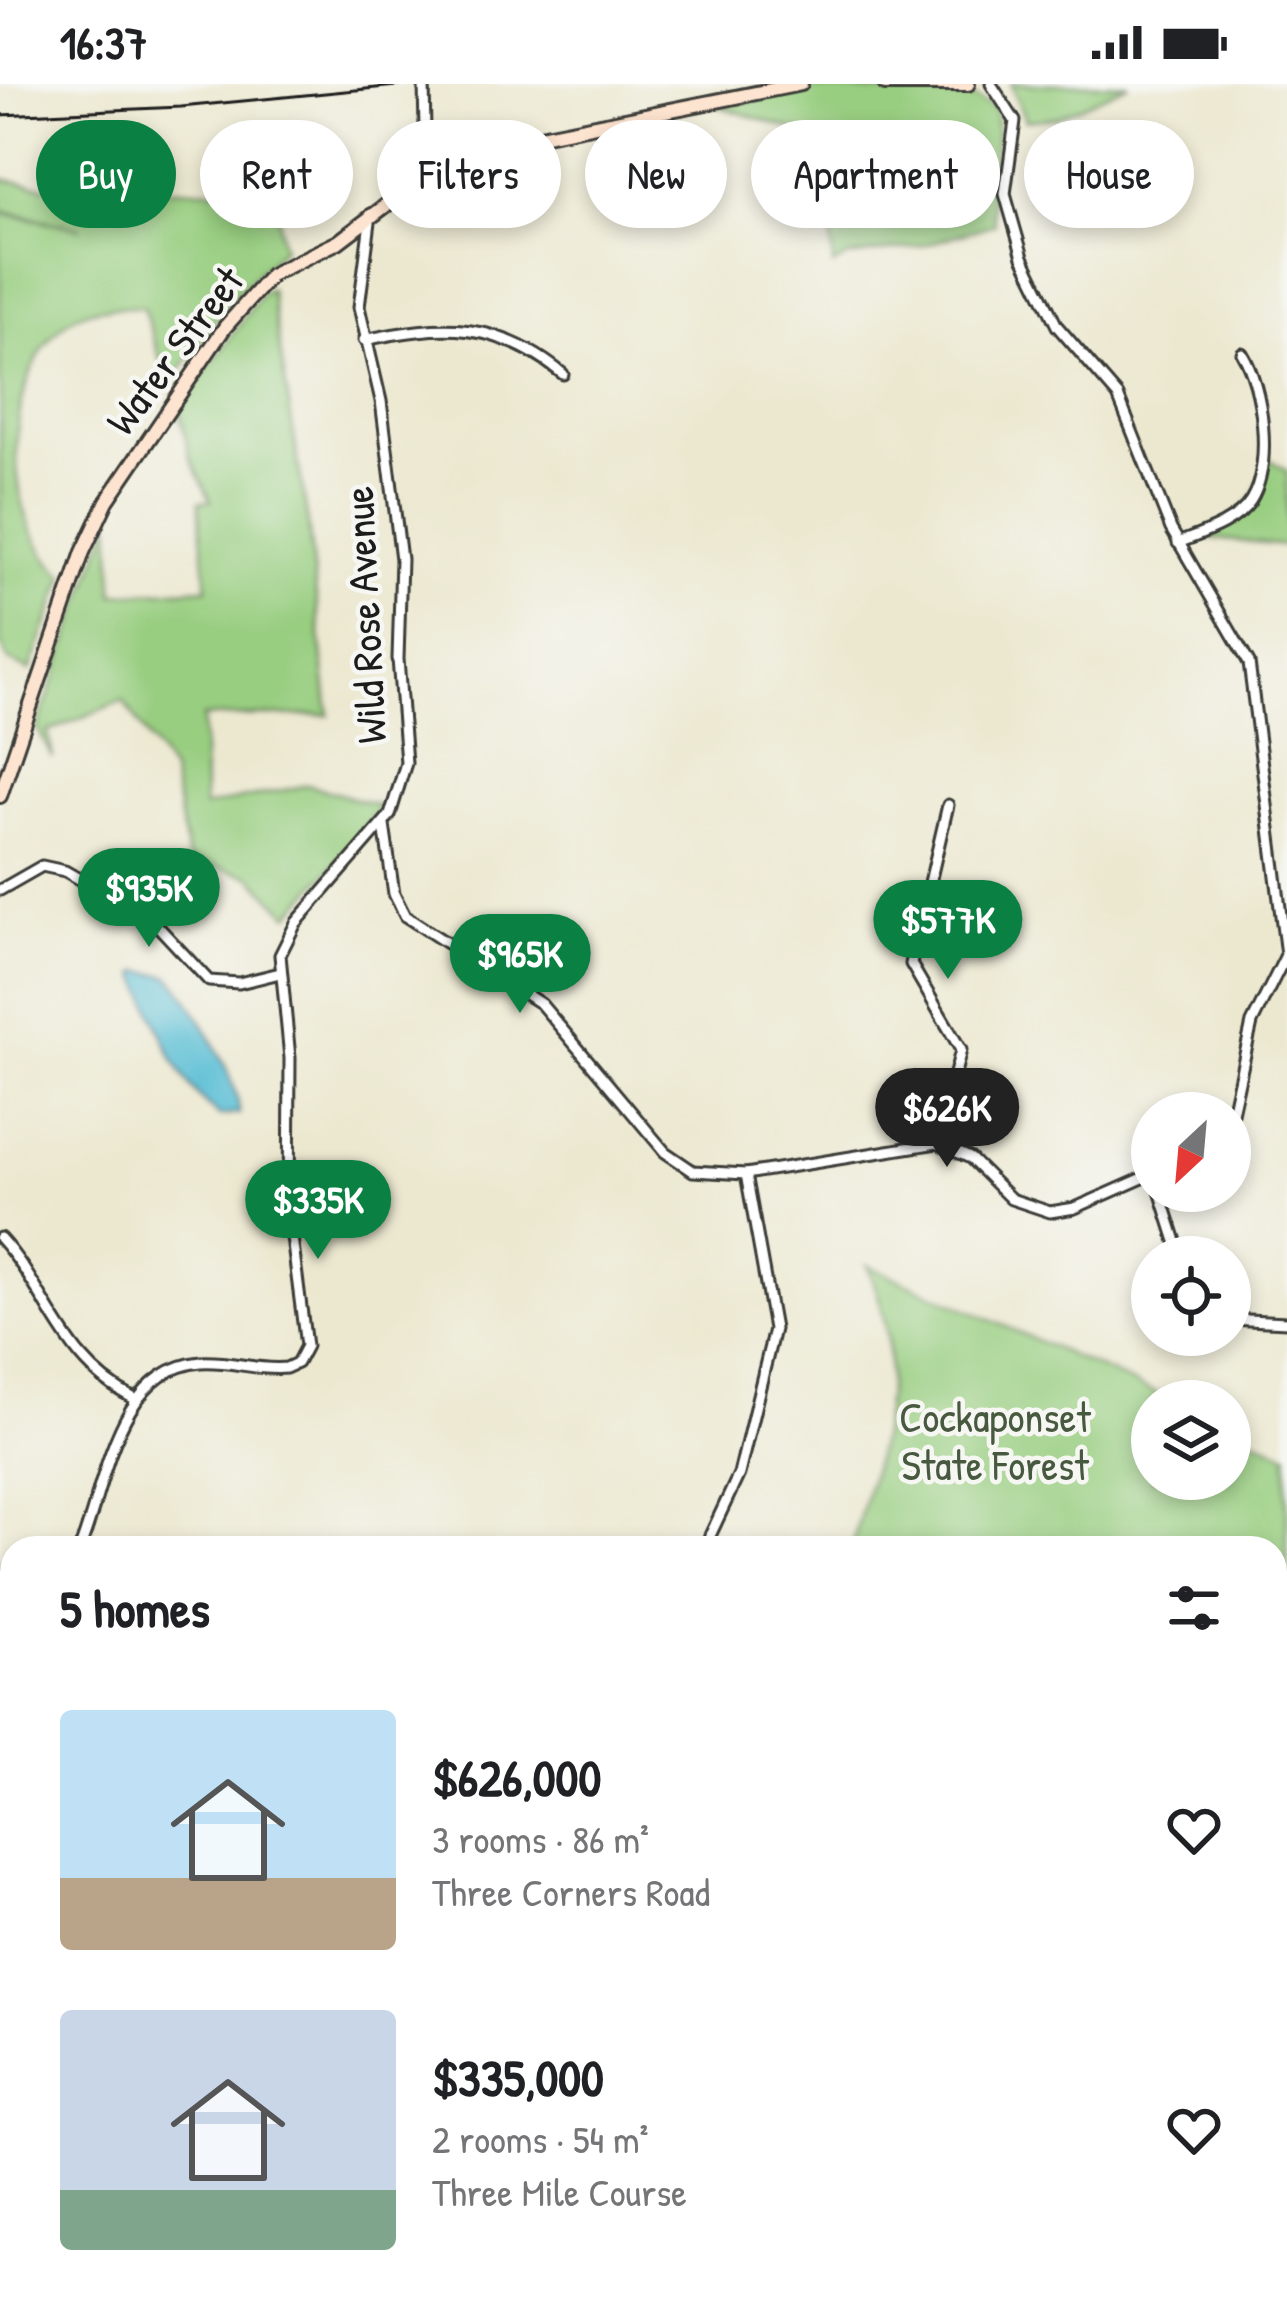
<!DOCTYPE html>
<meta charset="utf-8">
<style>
body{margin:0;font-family:"Patrick Hand",sans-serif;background:#f2f2f2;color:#202124;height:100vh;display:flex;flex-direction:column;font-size:45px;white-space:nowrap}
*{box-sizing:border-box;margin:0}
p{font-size:39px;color:#757577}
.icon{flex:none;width:66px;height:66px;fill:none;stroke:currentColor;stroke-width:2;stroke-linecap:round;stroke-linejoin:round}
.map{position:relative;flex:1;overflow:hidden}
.sheet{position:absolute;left:0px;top:1452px;width:1287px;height:768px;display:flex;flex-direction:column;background:#fff;border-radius:36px 36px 0 0;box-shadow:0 6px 18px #0003}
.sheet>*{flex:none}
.guide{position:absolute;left:36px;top:36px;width:1215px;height:108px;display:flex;gap:24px}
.needle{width:78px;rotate:206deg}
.controls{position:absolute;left:1131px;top:1008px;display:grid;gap:24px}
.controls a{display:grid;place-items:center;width:120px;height:120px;border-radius:50%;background:#fff;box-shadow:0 6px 18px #0003;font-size:60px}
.price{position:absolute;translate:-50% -102px;padding:0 27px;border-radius:42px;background:#0b8043;color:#fff;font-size:39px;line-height:78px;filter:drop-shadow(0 3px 6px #0008)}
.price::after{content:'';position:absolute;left:50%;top:72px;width:36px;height:27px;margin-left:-18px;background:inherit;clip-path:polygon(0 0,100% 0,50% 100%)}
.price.selected{background:#222;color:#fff}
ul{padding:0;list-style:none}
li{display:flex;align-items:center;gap:36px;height:300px;padding:0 60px}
li span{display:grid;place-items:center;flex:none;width:336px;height:240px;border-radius:12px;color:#555}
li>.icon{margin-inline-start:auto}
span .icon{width:144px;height:144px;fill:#fffc;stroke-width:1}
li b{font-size:51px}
h2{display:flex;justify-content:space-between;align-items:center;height:144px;padding:0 60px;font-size:51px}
.tag{padding:0 42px;border-radius:54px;background:#fff;box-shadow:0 6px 18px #0003;font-size:42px;line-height:108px}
.tag.selected{background:#0b8043;color:#fff}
.status{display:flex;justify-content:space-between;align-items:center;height:84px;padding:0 60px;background:#fff;direction:ltr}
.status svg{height:33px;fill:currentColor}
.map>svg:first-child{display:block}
.green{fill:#98ce80;stroke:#5a754e;stroke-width:3}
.forest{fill:#7ab16e;stroke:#4b6645;stroke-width:3}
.water{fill:#56bdd4;stroke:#396c78;stroke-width:3}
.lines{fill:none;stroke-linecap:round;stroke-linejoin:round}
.stream{stroke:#56bdd4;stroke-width:3}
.street-casing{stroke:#3b3b37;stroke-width:15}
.secondary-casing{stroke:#3b3b37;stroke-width:18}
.street{stroke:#fff;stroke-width:9}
.secondary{stroke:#fde4d0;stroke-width:12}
.rail{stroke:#1c1c1c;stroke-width:3}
.labels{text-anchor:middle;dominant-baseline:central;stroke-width:9;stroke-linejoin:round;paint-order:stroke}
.street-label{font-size:42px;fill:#1c1c1c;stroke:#f6f6f2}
.park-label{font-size:42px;fill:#475a3f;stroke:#f6f6f2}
</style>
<div class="status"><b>16:37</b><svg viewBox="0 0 49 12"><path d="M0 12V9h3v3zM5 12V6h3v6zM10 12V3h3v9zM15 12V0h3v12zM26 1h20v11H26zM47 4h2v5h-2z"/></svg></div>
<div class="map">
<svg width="1287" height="2220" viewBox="0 0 1287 2220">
<rect width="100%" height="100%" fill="#f6f6f2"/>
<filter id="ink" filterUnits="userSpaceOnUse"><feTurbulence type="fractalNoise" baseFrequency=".00833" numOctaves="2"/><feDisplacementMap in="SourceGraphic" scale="24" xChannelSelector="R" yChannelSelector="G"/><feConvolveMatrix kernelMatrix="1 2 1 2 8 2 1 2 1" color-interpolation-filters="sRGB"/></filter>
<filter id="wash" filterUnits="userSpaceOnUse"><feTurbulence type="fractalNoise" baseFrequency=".004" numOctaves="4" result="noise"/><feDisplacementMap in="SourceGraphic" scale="48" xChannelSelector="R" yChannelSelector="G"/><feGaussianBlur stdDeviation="2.7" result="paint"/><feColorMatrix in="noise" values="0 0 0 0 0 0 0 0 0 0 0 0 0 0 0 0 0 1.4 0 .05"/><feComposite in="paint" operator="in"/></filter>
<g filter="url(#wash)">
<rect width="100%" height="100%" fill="#ece8d0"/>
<g class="green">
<path d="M1011 0H1129L1057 33 1025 36Z"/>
<path d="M810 4 973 13 995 24C1000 66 985 98 994 140L920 162 848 173 833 182 829 102 810 65 815 52 718 22Z"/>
<path d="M0 95 56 104 274 106 283 164 233 212 169 302 143 223C115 223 86 220 64 240 1 295 0 439 65 492L30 587 8 576 0 558V129L81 144 0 126Z"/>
<path d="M270 205 308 439 329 631 203 633 204 723 308 701 380 722 362 751 289 831 251 792 188 775 171 688 123 616 48 648 53 674 37 644 111 436 114 510 207 504 199 418 211 417 190 373 179 326 262 209Z"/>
<path d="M1265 373 1287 387V462L1196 453C1235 431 1262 422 1265 373Z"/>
<path d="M867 1181 1173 1317H1152V1395H1230V1343L1287 1370V2220H807L801 2208H1275V1464H852C877 1361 912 1284 867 1181Z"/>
<path d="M0 1477 12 1479V1879L1 1887Z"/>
</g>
<path class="forest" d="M0 1477 12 1479V1655L0 1648Z"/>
<path class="water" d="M141 887 170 892C192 914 241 1001 239 1030L220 1032C175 1000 158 937 137 890Z"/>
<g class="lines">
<g class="stream">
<path d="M0 1817V1822"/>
<path d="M0 1842 12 1847"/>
<path d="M12 1851 7 1868H12"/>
<path d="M97 2208 100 2220"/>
</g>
</g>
</g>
<g filter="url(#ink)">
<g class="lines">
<g class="street-casing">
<g id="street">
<path d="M424 0 426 91"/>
<path d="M991 0 1015 37 1005 110 1023 173 1057 242 1118 312 1171 445 1249 579 1286 871 1252 939 1230 1038"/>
<path d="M364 256C444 239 498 237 563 290"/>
<path d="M1178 459C1201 450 1237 439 1251 416 1273 380 1263 303 1242 269"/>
<path d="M384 741 394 810 405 832 541 920 665 1068 693 1087 746 1090 937 1059 970 1074 1011 1115 1050 1128 1075 1124 1152 1090"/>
<path d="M0 806 42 782 65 787 152 836 209 897 239 899 280 889"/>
<path d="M937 1059 961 966 911 880 948 721"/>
<path d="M1160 1107 1181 1173"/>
<path d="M0 1154C50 1209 61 1278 135 1315"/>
<path d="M1230 1235 1287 1238"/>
<path d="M708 1456 739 1390 774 1245 746 1090"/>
<path d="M80 1464C106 1399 116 1286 201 1278 230 1276 258 1287 286 1284L297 1279 306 1262 289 1130 290 974 280 871 296 839 390 731 406 679 398 575 401 475 381 317 359 223 371 130"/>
<path d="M0 2003 12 1989"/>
</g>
</g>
<g class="secondary-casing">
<g id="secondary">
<path d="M885 0H968"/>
<path d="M0 712 83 468 107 417 225 243 272 190 338 158 426 91 515 57 801 0"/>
</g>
</g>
<use href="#street" class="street"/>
<use href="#secondary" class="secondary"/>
<path class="rail" d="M0 31 181 23 417 0"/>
</g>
</g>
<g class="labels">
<g class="street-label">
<text transform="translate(174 266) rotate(-53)">Water Street</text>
<text transform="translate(364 531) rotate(-93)">Wild Rose Avenue</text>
</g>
<g class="park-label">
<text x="995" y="1332">Cockaponset<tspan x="995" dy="48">State Forest</tspan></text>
</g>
</g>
</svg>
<div class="controls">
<a><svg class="needle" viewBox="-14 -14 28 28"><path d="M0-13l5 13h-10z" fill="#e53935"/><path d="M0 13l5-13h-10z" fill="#757577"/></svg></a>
<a><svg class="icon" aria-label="locate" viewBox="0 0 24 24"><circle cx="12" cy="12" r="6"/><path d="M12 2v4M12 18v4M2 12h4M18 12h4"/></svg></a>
<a><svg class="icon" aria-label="layers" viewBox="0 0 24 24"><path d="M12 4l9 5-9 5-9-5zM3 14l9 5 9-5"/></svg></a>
</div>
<b class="price" style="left:149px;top:866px">$935K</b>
<b class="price" style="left:948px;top:898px">$577K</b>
<b class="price" style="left:520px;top:932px">$965K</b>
<b class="price selected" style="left:947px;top:1086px">$626K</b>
<b class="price" style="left:318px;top:1178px">$335K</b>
<div class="guide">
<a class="tag selected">Buy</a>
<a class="tag">Rent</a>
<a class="tag">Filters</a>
<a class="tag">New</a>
<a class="tag">Apartment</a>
<a class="tag">House</a>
</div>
<section class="sheet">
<h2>5 homes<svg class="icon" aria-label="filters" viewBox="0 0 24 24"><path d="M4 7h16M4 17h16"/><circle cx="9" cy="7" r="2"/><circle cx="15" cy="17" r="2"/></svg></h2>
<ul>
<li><span style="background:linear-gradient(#bfe0f5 70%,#b9a48a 0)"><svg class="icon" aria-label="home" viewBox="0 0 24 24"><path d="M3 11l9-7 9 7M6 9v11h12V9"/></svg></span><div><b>$626,000</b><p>3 rooms · 86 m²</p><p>Three Corners Road</p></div><svg class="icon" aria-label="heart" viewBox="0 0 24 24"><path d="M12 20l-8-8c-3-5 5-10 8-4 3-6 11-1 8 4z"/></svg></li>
<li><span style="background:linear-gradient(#c9d6e8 75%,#7fa58c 0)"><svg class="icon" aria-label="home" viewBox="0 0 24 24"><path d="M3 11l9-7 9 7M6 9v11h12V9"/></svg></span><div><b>$335,000</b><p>2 rooms · 54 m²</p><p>Three Mile Course</p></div><svg class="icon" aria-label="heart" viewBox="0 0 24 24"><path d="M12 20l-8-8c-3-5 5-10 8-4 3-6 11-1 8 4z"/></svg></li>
</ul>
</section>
</div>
